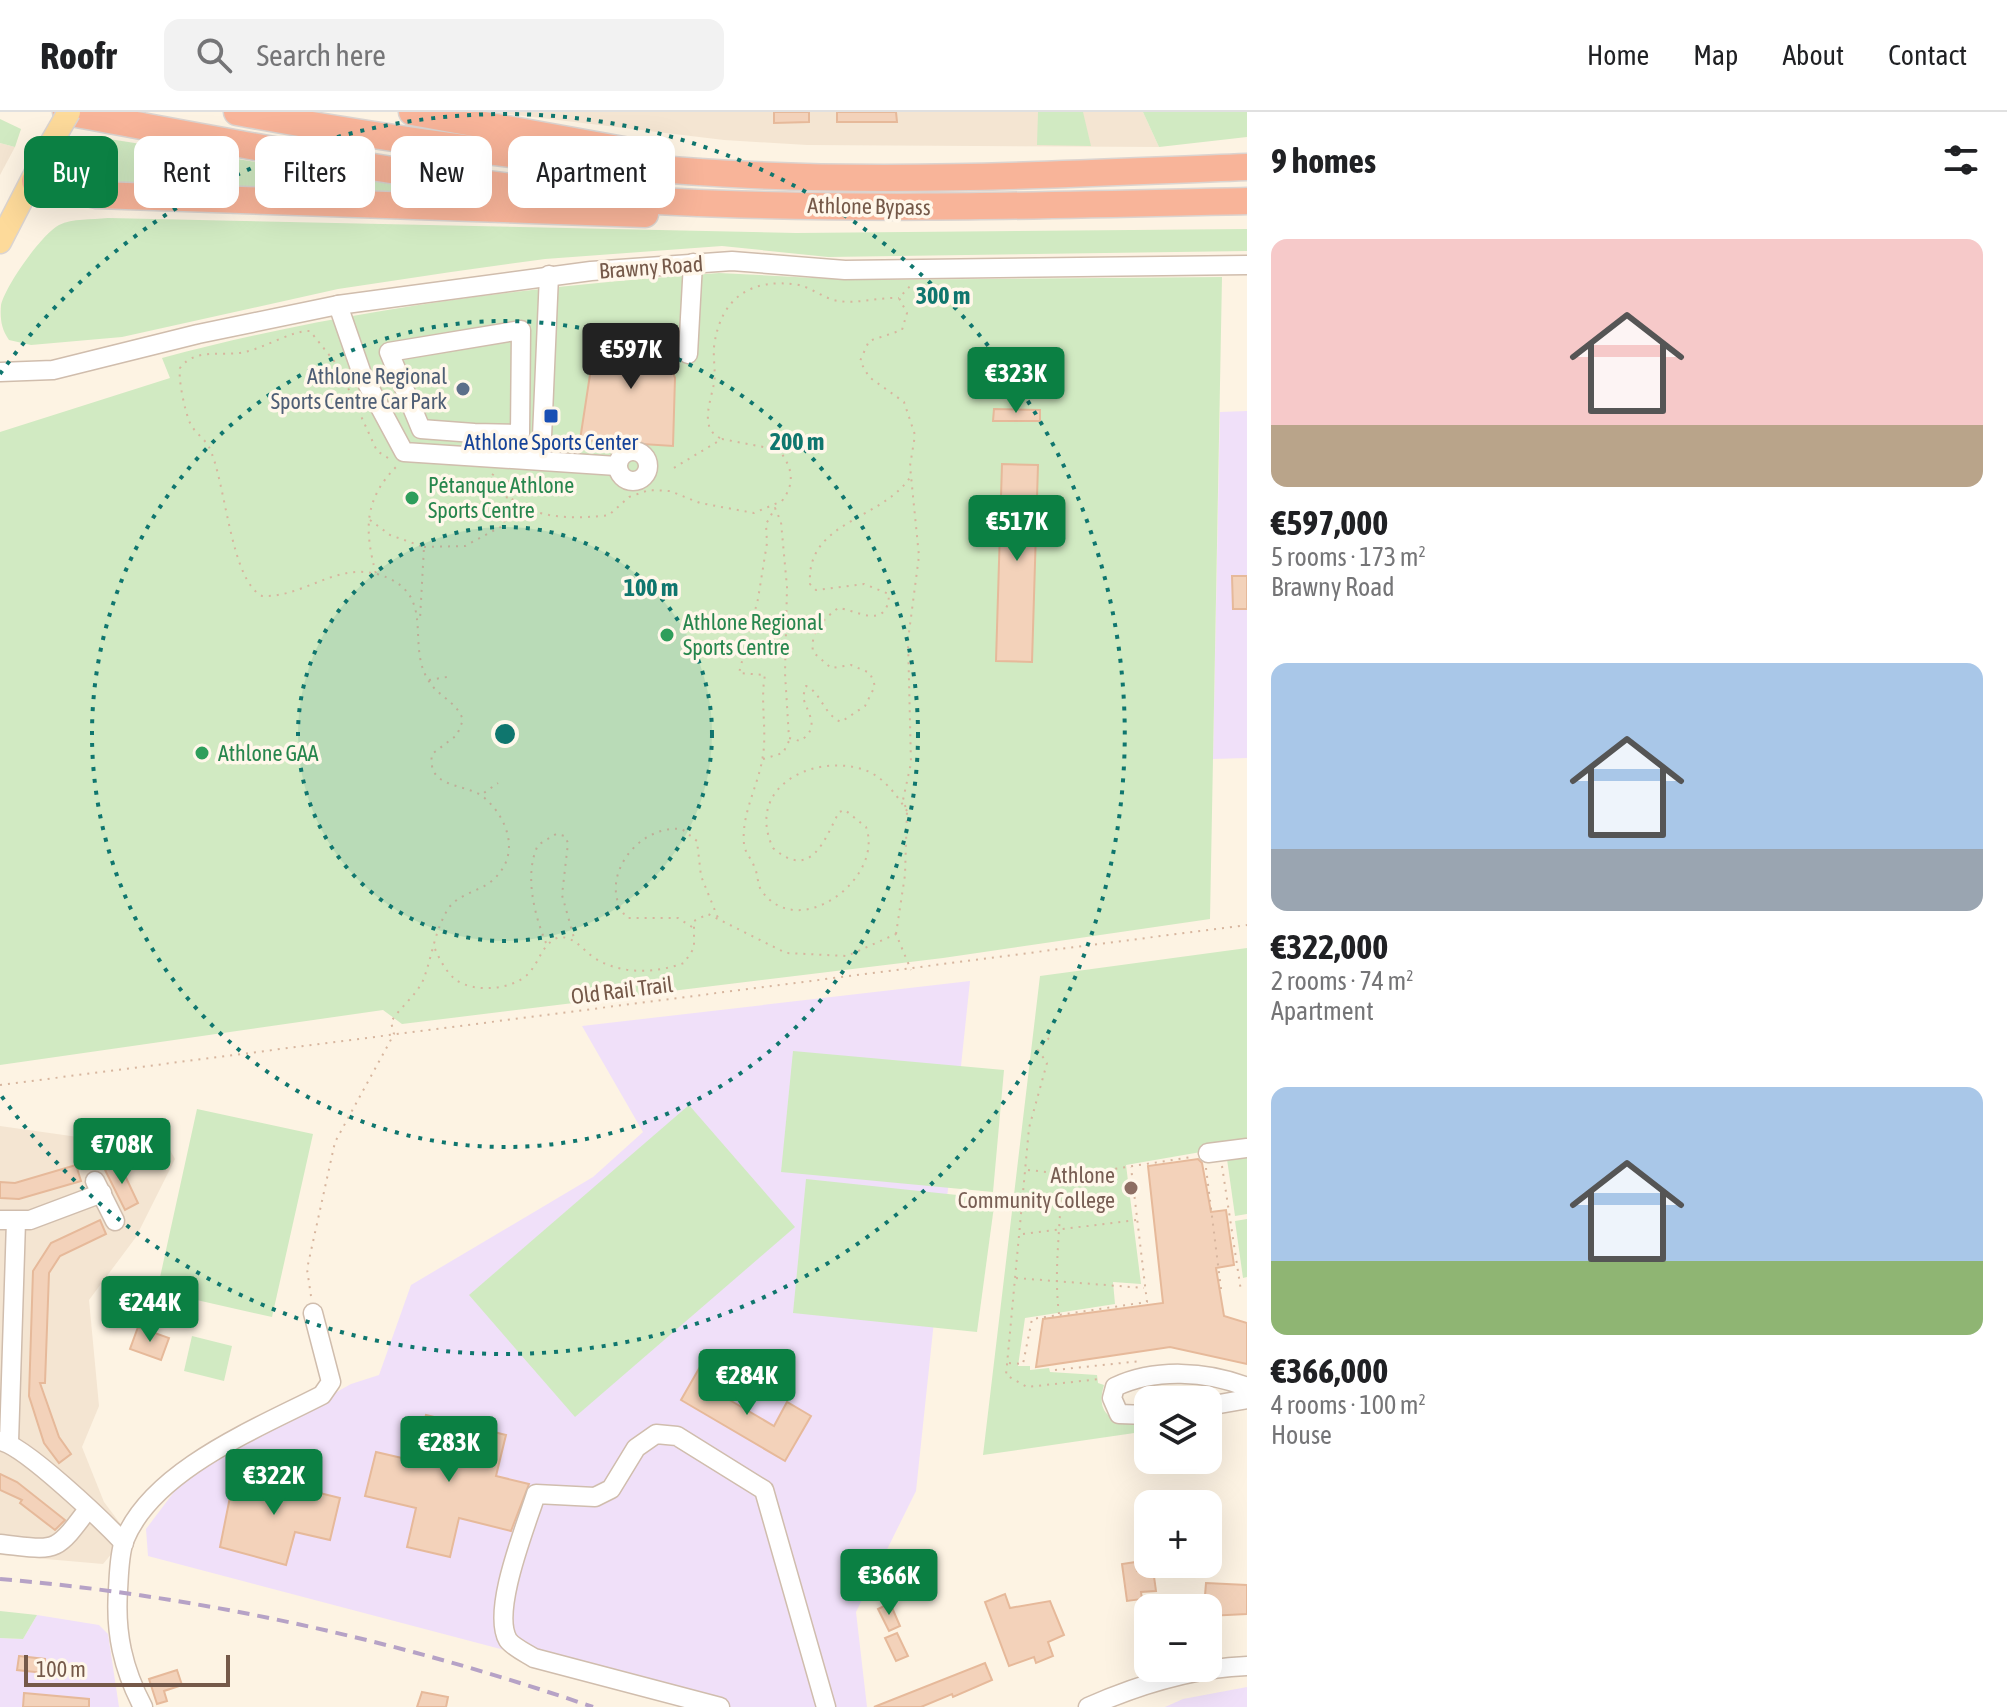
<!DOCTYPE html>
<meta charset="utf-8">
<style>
body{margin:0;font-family:"Asap Condensed",sans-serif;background:#f2f2f2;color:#202124;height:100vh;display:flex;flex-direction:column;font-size:30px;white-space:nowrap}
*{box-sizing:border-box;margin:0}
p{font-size:26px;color:#757577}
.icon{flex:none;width:44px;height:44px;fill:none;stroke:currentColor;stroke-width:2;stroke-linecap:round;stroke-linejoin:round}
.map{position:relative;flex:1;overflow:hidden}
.panel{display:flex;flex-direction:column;background:#fff;width:760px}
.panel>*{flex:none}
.banner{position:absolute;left:24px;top:24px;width:760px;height:72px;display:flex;gap:16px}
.fabs{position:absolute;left:1134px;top:1274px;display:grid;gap:16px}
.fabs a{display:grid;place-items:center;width:88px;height:88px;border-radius:16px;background:#fff;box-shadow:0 8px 32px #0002;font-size:40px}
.scale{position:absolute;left:24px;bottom:20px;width:206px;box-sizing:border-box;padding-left:8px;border:4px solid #755949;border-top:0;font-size:22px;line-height:28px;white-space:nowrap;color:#755949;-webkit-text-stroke:6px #fff7ea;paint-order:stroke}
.price{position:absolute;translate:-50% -68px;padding:0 18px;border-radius:8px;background:#0b8043;color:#fff;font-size:26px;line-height:52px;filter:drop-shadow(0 2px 4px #0008)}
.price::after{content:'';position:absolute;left:50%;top:48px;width:24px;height:18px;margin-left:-12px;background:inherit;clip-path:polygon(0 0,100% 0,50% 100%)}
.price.on{background:#222;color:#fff}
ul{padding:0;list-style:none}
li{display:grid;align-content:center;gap:16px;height:424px;padding:0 24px}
li span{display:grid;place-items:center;height:248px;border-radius:16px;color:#555}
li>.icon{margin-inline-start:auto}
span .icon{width:144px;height:144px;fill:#fffc;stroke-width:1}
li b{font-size:34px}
h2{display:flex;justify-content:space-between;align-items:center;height:96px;padding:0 24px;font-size:34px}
.pill{padding:0 28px;border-radius:16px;background:#fff;box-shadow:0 8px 32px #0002;font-size:28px;line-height:72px}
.pill.on{background:#0b8043;color:#fff}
header{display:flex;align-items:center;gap:48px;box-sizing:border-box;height:112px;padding:0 40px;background:#fff;border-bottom:2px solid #e0e0e0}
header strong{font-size:38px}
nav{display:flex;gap:44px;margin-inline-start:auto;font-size:28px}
.search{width:560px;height:72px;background:#f2f2f2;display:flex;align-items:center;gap:20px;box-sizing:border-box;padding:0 28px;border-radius:16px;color:#757577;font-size:30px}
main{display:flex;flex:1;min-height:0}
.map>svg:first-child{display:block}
.residential{fill:#f4e5d2}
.education{fill:#f0e0f9}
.green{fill:#d1eac2}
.building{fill:#f3d2ba;stroke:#e6b99a;stroke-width:2}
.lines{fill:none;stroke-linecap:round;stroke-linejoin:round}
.minor-casing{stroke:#d0bdad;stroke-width:21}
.major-casing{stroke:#dbd4d0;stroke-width:25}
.highway-casing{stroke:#dbd4d0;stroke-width:29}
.path{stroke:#d7b59e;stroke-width:2;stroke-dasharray:2 6;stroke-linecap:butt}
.minor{stroke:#fff;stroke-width:18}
.major{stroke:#fdda9a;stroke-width:22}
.highway{stroke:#f8b499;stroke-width:26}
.rail{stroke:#b6a2c6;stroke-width:4;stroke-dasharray:12 8;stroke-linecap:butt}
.major-bridge-casing{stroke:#dbd4d0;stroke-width:25;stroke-linecap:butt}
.major-bridge{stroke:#fdda9a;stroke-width:22}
.ring{fill:none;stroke:#0f766e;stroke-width:4;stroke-dasharray:4 8}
.service-dot{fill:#5c6f8a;stroke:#fff7ea;stroke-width:3}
.transit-dot{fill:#1a4fb4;stroke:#fff7ea;stroke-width:3}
.leisure-dot{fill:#2e9e5b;stroke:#fff7ea;stroke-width:3}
.education-dot{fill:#8d6e63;stroke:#fff7ea;stroke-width:3}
.labels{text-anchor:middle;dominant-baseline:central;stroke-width:7;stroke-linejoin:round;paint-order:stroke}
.street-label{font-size:22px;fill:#755949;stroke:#fff7ea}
.service-label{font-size:22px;fill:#4e5e75;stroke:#fff7ea;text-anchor:end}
.transit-label{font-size:22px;fill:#164399;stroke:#fff7ea}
.leisure-label{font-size:22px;fill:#27864d;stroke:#fff7ea;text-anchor:start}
.education-label{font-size:22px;fill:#785e54;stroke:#fff7ea;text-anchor:end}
.centre{fill:#0f766e;stroke:#fff7ea;stroke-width:4}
.ring-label{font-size:24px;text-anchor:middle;font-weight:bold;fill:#0f766e;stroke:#fff7ea;stroke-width:7;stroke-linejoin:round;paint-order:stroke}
</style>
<header>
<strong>Roofr</strong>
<div class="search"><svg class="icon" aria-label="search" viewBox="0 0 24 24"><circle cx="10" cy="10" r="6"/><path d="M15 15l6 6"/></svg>Search here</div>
<nav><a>Home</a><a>Map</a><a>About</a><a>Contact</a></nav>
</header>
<main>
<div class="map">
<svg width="1247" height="1595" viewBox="0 0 1247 1595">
<rect width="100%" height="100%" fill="#fdf3e3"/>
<g class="residential">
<path d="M492 0H1143L1159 35 807 33 724 28Z"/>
<path d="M0 31 15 35 0 63Z"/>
<path d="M0 1014 170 1038 175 1047 136 1125 89 1188 99 1294 82 1335 104 1390 128 1422 103 1452 0 1443Z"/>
</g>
<g class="education">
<path d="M1247 299V646L1213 647 1220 300Z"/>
<path d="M970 869 916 1379 856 1500 867 1595H720L148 1444 146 1417 186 1364 351 1272 379 1263 411 1173 593 1065 643 1020 582 914Z"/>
<path d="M37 1503 99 1513 108 1522 119 1595H0V1526L23 1527Z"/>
<path d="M1247 1575V1595H1165L1183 1587Z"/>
</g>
<g class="green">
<path d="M1038 0H1083L1091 34 1037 33Z"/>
<path d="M1143 0H1247V25L1159 35Z"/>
<path d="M0 7 21 17 15 35 0 31Z"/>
<path d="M90 24 472 84 137 74 72 62Z"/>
<path d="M108 106 796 121 1247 117V139L828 145 722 134 545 147 451 160 338 177 122 225 31 233 9 228C1 217 0 206 1 193 6 173 41 123 59 113 73 106 91 108 108 106Z"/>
<path d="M719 161 853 168 1222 165 1210 807 943 846 402 912 383 898 0 953V320L170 266 162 246C345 197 531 174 719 161Z"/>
<path d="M1247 836V1032L1126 1053 1141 1172 1113 1170 1115 1192 1025 1206 1018 1254H1030V1258L1049 1256 1050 1260 1097 1263 1098 1271 1104 1273C1093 1309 1122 1312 1148 1309V1319L983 1343 1040 864Z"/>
<path d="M793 939 1004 958 993 1080 781 1060Z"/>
<path d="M689 993 795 1115 575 1305 469 1183Z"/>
<path d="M197 997 313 1022 272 1205 157 1179Z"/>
<path d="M1247 1044V1102L1235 1104 1227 1047Z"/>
<path d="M806 1067 995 1087 977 1220 793 1201Z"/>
<path d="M1247 1107V1165L1243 1166 1235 1109Z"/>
<path d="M192 1224 232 1234 224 1269 184 1259Z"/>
<path d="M0 1499 37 1503 23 1527 0 1526Z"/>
</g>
<g class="building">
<path d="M774 0H809V10L774 11Z"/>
<path d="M837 0H896L897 10H837Z"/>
<path d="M622 212 644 214 663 232 675 266 673 334 580 328 593 243Z"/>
<path d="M994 297 1040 298V309H993Z"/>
<path d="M1002 352 1038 353 1032 550 996 549Z"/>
<path d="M1232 464H1247V497H1233Z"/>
<path d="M1198 1047 1202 1051 1211 1100 1226 1098 1234 1153 1216 1156 1224 1204 1247 1211V1252L1170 1235 1036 1255 1043 1207 1163 1191 1148 1054Z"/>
<path d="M119 1051 138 1091 125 1098 105 1058Z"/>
<path d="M76 1053 81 1069 19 1087 0 1086V1070L15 1071Z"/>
<path d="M100 1108 106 1122 60 1144 49 1161 45 1271H40L59 1325 71 1342 59 1351 44 1331 29 1284 33 1159 51 1131Z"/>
<path d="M138 1215 169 1226 161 1248 130 1237Z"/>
<path d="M701 1253 717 1262 709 1276 774 1314 787 1290 811 1304 785 1349 681 1288Z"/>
<path d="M426 1303 506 1323 496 1364 529 1372 511 1419 459 1406 450 1445 407 1435 416 1396 365 1384 376 1340 415 1349Z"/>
<path d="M235 1360 340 1386 330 1428 295 1420 286 1453 220 1435Z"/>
<path d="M0 1362 17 1370 65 1408 55 1418 20 1391 22 1388 0 1378Z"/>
<path d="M1136 1450 1137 1459 1153 1457 1156 1479 1141 1480 1142 1487 1127 1489 1122 1452Z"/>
<path d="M1206 1471 1247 1473V1502L1208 1504V1496H1204Z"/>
<path d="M1005 1482 1010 1496 1050 1489 1064 1523 1048 1530 1053 1544 1036 1551 1034 1545 1009 1554 985 1490Z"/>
<path d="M890 1491 900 1514 889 1519 878 1497Z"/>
<path d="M897 1521 908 1544 896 1549 885 1526Z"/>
<path d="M19 1544 45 1547 44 1561 17 1558Z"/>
<path d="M985 1551 992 1568 953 1585 952 1582 921 1595H874Z"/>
<path d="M177 1558 182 1573 164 1579 167 1589 157 1592 149 1567Z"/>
<path d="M422 1580 448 1585 446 1595H417Z"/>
<path d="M24 1581 89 1587V1595H23Z"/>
</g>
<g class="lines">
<g class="minor-casing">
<g id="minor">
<path d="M338 193 362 262 404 340 617 354"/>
<path d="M688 242 693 151"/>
<path d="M0 260 53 258 198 222 338 193 591 159 732 149 845 158 1247 153"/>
<path d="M474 321 520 322 521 218 389 240 421 317 474 321 476 344"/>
<circle cx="633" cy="354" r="15"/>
<path d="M541 348 549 163"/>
<path d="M1208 1041 1247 1036"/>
<path d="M95 1069 115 1109"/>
<path d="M0 1108H30L102 1081"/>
<path d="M1208 1294 1247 1287"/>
<path d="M1148 1303 1119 1302 1112 1286 1115 1275C1155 1256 1207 1259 1247 1275"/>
<path d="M0 1329C24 1333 104 1410 124 1431"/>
<path d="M9 1330 16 1109"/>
<path d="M0 1432C56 1438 54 1443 88 1397"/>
<path d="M143 1595C123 1557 115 1521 118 1478 119 1463 119 1444 124 1429 152 1358 258 1316 322 1283L331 1270 313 1201"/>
<path d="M720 1595 534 1546C526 1541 513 1535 508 1528 491 1499 526 1414 536 1382L595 1385 611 1377 636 1336 656 1322 677 1324 764 1378 826 1595"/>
<path d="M1088 1595C1138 1573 1192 1556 1247 1554"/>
</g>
</g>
<g class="major-casing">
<path id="major" d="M0 130 50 33"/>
</g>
<g class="highway-casing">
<g id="highway">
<path d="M66 0C268 37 472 79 677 90 867 99 1057 93 1247 89"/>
<path d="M237 0C408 31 579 55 752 63 917 71 1082 61 1247 55"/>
<path d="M412 0 629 39"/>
<path d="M35 69 97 83 645 102"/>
</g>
</g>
<g class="path">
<path d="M720 326C699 316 711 289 714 271 716 261 713 247 714 235 720 186 751 165 799 173 812 176 825 187 838 189 859 192 879 185 899 186"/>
<path d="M388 346 377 339 338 254 310 219C293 218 264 236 245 240 222 245 196 235 180 256 178 267 185 300 190 311 194 320 204 326 209 335 226 369 230 468 262 484 302 486 336 451 376 462 364 417 364 387 397 354"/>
<path d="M492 362C502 369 503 378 511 386 534 408 580 407 609 403L629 385 649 378 670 379 700 391 754 401 782 389C796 370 792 355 779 338L722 327 672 357"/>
<path d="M370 408 390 423 424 435 420 507"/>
<path d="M424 435 465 434 504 413 509 363"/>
<path d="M377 462C438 480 406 529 427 566 436 584 456 588 463 608L457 623 432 642C427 675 459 671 481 683L498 671"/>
<path d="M429 568 447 565"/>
<path d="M763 647 783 641 790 627"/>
<path d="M907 699C896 682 882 663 862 657 811 642 745 676 773 736 812 770 825 726 839 700L845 698 866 715C885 766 798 832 761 778 757 771 758 761 754 754 751 746 745 741 744 732 741 701 759 673 763 643 767 617 760 589 765 563L739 561 758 487 767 431 766 412 775 396 781 410 787 475 785 561 789 626 800 629C821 615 808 603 803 585L806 574C821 580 823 602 841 610L865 594 875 574 870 561 851 553 831 556 813 540C810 519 823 508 838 496 854 497 888 520 889 482L864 472 816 478 810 472C806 408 882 409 911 364"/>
<path d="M692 815 678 806H627C595 769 637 712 682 717L697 729 701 764 718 806"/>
<path d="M896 822 905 763 907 699 903 688 911 651 908 528 919 444 910 354 915 323 904 290 869 265 860 249 869 229 902 218 907 201 899 186 911 173"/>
<path d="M546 831C534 802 524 762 538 733L556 722 565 724 568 731 562 783 574 826"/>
<path d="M435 837C440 848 446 860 456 868 474 881 512 878 528 862 540 850 541 832 559 825 576 825 582 838 596 847 623 863 656 861 684 851L694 836V809L708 802 786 841 847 844 896 822 911 858"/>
<path d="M1049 926 1038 938 1047 951 1029 1016 1006 1263 1027 1275 1100 1267"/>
<path d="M0 973 1247 813"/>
<path d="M1222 1054 1241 1179"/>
<path d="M1206 1056 1221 1177"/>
<path d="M1028 1058 1074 1063 1192 1045"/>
<path d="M1023 1122 1136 1108"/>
<path d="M1016 1166 1144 1176"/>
<path d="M311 1184 307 1157 335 1030 394 922 391 910C400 895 418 882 424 866 432 844 435 818 448 797 457 783 476 780 489 771 523 746 509 705 481 683"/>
<path d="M1059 1202C1053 1155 1062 1109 1061 1062"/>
<path d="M1009 1251 1023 1252 1032 1207 1147 1190 1131 1055"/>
<path d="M1055 1258 1141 1249"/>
</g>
<use href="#minor" class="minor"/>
<use href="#major" class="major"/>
<use href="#highway" class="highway"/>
<path class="rail" d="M0 1467C202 1484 401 1529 593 1595"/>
<g class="major-bridge-casing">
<path id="major-bridge" d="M50 33 69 0"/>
</g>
<use href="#major-bridge" class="major-bridge"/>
</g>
<circle cx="505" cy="622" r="207" fill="#0f766e" fill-opacity=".12"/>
<g class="ring">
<circle cx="505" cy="622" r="207"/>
<circle cx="505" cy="622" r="413"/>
<path d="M0 262A620 620 0 1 1 0 982"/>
</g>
<circle class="service-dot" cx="463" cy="277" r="8"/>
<rect class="transit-dot" x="543" y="296" width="16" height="16" rx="4"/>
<g class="leisure-dot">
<circle cx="412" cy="386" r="8"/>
<circle cx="667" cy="523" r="8"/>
<circle cx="202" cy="641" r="8"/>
</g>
<circle class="education-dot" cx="1131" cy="1076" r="8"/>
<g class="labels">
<g class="street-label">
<text transform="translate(869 94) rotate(1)">Athlone Bypass</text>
<text transform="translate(651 155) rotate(-4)">Brawny Road</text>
<text transform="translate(622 878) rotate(-7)">Old Rail Trail</text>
</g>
<g class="service-label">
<text x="447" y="264">Athlone Regional<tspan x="447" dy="25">Sports Centre Car Park</tspan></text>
</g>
<g class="transit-label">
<text x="551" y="330">Athlone Sports Center</text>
</g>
<g class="leisure-label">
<text x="428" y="373">Pétanque Athlone<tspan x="428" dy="25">Sports Centre</tspan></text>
<text x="683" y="510">Athlone Regional<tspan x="683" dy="25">Sports Centre</tspan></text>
<text x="218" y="641">Athlone GAA</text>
</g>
<g class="education-label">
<text x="1115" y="1063">Athlone<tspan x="1115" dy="25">Community College</tspan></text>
</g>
</g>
<circle cx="505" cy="622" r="12" class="centre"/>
<g class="ring-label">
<text x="943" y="192">300 m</text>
<text x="797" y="338">200 m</text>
<text x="651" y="484">100 m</text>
</g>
</svg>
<div class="fabs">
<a><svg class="icon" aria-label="layers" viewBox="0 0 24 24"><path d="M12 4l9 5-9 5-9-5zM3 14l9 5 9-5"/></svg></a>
<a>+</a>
<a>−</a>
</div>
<div class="scale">100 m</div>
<b class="price on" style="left:631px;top:279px">€597K</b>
<b class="price" style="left:1016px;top:303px">€323K</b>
<b class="price" style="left:1017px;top:451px">€517K</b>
<b class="price" style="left:122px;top:1074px">€708K</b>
<b class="price" style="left:150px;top:1232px">€244K</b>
<b class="price" style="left:747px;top:1305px">€284K</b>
<b class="price" style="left:449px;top:1372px">€283K</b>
<b class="price" style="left:274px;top:1405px">€322K</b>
<b class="price" style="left:889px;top:1505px">€366K</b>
<div class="banner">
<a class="pill on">Buy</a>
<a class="pill">Rent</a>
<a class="pill">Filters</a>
<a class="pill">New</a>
<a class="pill">Apartment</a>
</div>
</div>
<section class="panel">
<h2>9 homes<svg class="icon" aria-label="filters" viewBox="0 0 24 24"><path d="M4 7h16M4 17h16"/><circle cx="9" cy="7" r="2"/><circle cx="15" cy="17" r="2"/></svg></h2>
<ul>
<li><span style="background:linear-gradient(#f6c9c9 75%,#b9a48a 0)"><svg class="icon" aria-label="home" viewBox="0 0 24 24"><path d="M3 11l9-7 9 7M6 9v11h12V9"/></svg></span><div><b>€597,000</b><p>5 rooms · 173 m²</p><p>Brawny Road</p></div></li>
<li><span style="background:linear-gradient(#a9c7e8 75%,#9aa5b1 0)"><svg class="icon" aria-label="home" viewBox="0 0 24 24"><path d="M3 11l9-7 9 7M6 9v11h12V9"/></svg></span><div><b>€322,000</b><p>2 rooms · 74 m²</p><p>Apartment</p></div></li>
<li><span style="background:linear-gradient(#a9c7e8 70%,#8fb573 0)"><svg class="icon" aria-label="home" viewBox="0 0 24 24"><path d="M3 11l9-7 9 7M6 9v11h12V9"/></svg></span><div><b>€366,000</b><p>4 rooms · 100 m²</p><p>House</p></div></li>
</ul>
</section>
</main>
